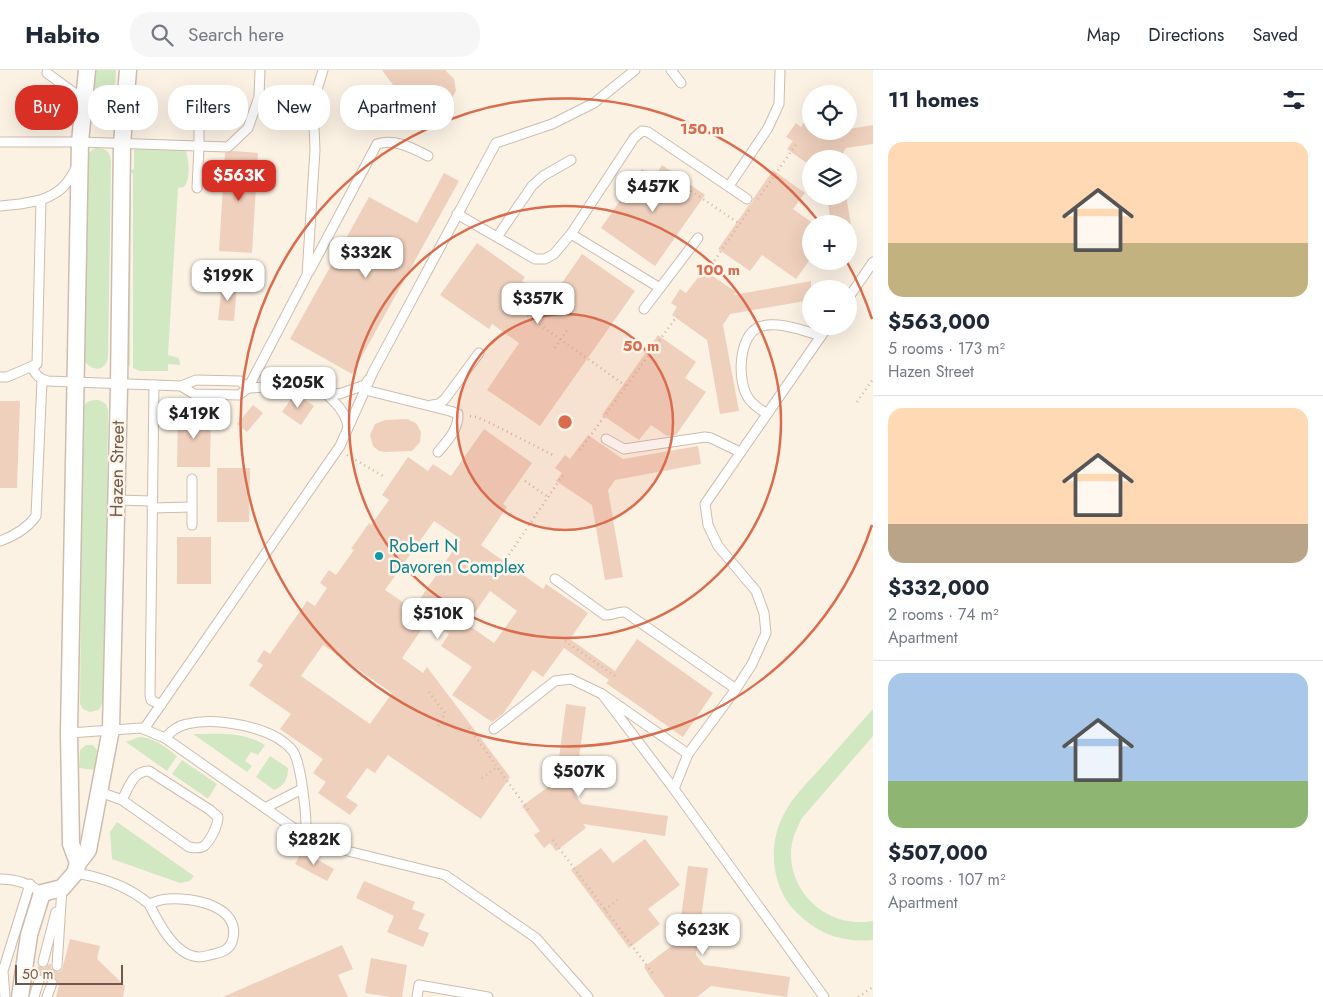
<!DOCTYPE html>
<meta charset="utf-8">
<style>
body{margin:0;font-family:Jost,sans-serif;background:#f6f6f7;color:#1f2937;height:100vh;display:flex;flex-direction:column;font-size:19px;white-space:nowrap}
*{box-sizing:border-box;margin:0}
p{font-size:16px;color:#747a83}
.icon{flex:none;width:28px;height:28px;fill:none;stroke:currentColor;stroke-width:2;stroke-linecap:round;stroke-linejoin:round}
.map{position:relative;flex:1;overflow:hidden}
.details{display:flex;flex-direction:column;background:#fff;width:450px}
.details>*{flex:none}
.guide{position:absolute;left:15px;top:15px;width:475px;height:45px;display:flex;gap:10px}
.controls{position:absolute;left:802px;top:15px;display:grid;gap:10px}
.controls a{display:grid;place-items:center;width:55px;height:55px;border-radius:50%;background:#fff;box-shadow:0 5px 20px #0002;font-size:25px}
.scale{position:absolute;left:15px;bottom:12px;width:108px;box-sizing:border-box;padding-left:5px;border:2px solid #72584b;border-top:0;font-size:14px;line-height:18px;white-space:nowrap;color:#72584b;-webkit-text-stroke:4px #fef6ea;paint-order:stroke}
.price{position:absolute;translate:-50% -42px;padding:0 11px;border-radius:10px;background:#fff;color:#222;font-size:16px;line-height:32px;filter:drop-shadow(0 1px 2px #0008)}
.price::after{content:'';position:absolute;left:50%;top:30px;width:15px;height:11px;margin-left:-8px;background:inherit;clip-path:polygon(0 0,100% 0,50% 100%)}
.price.on{background:#d93025;color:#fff}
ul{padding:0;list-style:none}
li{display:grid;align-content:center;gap:10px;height:265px;padding:0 15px}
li+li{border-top:1px solid #e0e1e3}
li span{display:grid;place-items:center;height:155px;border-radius:15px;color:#555}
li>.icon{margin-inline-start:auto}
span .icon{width:90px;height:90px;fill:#fffc;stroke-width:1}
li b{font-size:21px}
h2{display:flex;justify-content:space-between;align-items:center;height:60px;padding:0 15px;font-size:21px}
.chip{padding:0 18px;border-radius:20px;background:#fff;box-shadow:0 5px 20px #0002;font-size:18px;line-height:45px}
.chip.on{background:#d93025;color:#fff}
header{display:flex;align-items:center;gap:30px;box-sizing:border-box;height:70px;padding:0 25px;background:#fff;border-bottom:1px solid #e0e1e3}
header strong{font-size:24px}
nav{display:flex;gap:28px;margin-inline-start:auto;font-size:18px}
.search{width:350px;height:45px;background:#f6f6f7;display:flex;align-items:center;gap:12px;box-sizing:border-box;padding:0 18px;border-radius:20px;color:#747a83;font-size:19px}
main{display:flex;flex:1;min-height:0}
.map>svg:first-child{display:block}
.green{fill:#d2e8c3}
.building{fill:#efd0bd;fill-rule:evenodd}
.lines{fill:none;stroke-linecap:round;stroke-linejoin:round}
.service-casing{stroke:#cebcae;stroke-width:11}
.minor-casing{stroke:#cebcae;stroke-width:19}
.path{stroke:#d4b4a0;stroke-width:2.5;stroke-dasharray:1 4;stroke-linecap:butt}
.service{stroke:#fff;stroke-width:9}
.minor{stroke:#fff;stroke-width:16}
.ring{fill:none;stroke:#da6c4e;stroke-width:2.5}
.culture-dot{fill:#0f9aa8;stroke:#fef6ea;stroke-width:2}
.labels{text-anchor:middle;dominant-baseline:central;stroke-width:5;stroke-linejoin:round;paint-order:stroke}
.street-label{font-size:18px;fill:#72584b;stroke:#fef6ea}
.culture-label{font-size:18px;fill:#0d838f;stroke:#fef6ea;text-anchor:start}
.centre{fill:#da6c4e;stroke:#fef6ea;stroke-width:2.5}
.ring-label{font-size:15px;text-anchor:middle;font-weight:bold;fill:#da6c4e;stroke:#fef6ea;stroke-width:5;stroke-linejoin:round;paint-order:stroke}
</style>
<header>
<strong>Habito</strong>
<div class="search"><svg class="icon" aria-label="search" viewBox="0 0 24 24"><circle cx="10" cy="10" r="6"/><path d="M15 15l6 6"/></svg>Search here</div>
<nav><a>Map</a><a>Directions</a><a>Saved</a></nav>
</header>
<main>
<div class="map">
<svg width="873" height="927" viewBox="0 0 873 927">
<rect width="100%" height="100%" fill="#fbf2e4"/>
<g class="green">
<path d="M90 0H116L113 46C109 59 98 60 89 50Z"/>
<path d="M140 77 185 79C189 88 191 109 184 117L178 118 168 285 179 288 180 295 168 294V301H140L133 298V103H131L130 296 127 293 128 101 134 99V80Z"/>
<path d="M97 78C108 78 111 84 111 95L108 287C106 302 91 302 84 290L87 85 93 79Z"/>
<path d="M99 330 106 334 108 340 105 608 103 632 99 640 90 642 83 639 80 634 83 339C85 330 92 330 99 330Z"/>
<path d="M873 639V666L802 748C798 756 794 764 792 773 784 820 827 860 873 851V870C843 873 818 864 797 843 771 818 767 775 784 744 792 728 805 715 817 702 836 681 854 660 873 639Z"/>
<path d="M193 664C218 664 243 661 265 675L258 685 251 682 245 691 252 696 247 702Z"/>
<path d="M139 667C154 667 165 677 177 686L167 701 126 672Z"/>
<path d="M86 675H93L97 680 95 700 79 698 80 680Z"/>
<path d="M270 686 288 698C288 709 284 716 274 720L256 707Z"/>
<path d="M182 690 217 714 209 727 207 728 172 704Z"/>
<path d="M117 752 194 806 190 811 180 813 112 789 110 762Z"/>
</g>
<g class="building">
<path d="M382 0H445L454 9 456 21 452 28 445 33 439 35 431 33 393 15Z"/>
<path d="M811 43V61H849V59L873 55V74L846 78 839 89H811V96L787 79 793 71 786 67 796 53 801 57Z"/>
<path d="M233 81 258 83 252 183 219 181 225 83Z"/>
<path d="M662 95 705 125 655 196 601 158 642 99 654 108Z"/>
<path d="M773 100 805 123 793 139 811 152V188L796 209 762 185 750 201 718 179 749 135 752 133 753 129Z"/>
<path d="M444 103 459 111 352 304 290 269 369 127 417 153Z"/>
<path d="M827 126H846L851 154H831Z"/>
<path d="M477 173 525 207 522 211 550 230 582 184 635 221 540 356 487 320 519 273 492 254 489 259 440 225Z"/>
<path d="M704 200 736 222 734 225 811 211V230L730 244 723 255 739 341 720 344 707 270 672 245 677 237 671 233 680 219 686 223Z"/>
<path d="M222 213 237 215 234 251 218 250Z"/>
<path d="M658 265 696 292 685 308 706 322 676 365 667 366 651 355 639 370 602 345Z"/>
<path d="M295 323 314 336 301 355 282 342Z"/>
<path d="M0 331H20L17 418H0Z"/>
<path d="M253 335 263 343 247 362 237 354Z"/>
<path d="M178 342 211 343 210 397H177Z"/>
<path d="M407 349 416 353 421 362 420 372 412 381 385 382 379 381 373 376 370 365 375 354 385 350Z"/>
<path d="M484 359 532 393 503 434 507 437 481 475 543 519 546 514 588 543 570 569 615 601 637 569 713 623 683 667 606 613 609 610 564 578 543 607 533 600 503 644 492 652 452 625 472 597 441 576 449 564 428 550 402 588 423 603 427 597 510 707 481 749 388 685 375 703 367 698 346 727 358 735 350 745 318 723 326 712 313 703 323 689 280 659 291 644 249 615 263 595 257 591 264 580 270 584 307 531 315 536 327 518 320 513 329 500 336 505 354 480 351 479 369 453 371 455 389 430 382 425 408 387 428 401 433 394 451 406ZM434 451 461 469 413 539 385 520ZM490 521 517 541 494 573 467 554ZM323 575 392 623 370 654 301 606Z"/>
<path d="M588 365 623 389 698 376 701 394 615 410 608 420 623 507 605 510 592 435 556 411 562 403 555 398 565 385 570 389Z"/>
<path d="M217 398H250L249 452H217Z"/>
<rect x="177" y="467" width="34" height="47"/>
<path d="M566 634 586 637 574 724 582 734 668 746 665 766 583 754 586 758 556 781 550 773 544 778 534 765 540 761 522 736 556 711Z"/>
<path d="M645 769 680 815 648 839 660 854 629 878 571 800 601 778 613 793Z"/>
<path d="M302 781 334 799 327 811 295 794Z"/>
<path d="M688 796 708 798 696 885 704 895 790 907 787 927 711 916 697 927H665L650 907 644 897 674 874 677 877Z"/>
<path d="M364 811 415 832 412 839 425 844 418 859 429 863 423 877 387 862 394 846 356 828Z"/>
<path d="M70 869 100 876 97 889 125 916 123 927H56L59 915 56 909 50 907 46 911 43 905H36L38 896 44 898 49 894H51V898L54 901 59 902 62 900Z"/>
<path d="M342 875 353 899 338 905 348 927H223Z"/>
<path d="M371 888 407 895 402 927H390L365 923Z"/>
</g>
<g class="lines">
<g class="service-casing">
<g id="service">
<path d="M671 0 681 13"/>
<path d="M47 3 84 30"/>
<path d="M0 72H80L228 77 248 58 259 27 260 0"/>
<path d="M729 116 768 58 779 34 780 0"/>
<path d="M197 118 199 76V35"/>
<path d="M0 136 20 134 41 130"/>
<path d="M457 144 535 189H545L554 184 571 164 634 68 642 61 648 62 747 129"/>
<path d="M571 164 660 218"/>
<path d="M497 167 532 116 543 106 571 90"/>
<path d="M309 202 377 74C395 68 412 78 428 86"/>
<path d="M849 227 873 192"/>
<path d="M644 239 698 168"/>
<path d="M32 297C36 305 39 309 48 311L181 316 196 310 240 311 248 318 239 325 194 324 181 316"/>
<path d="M0 307H7L37 294 41 130C59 123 67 116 76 98"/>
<path d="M154 315 150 625 151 630 161 635"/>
<path d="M248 318 307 205 315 80 313 33 323 0"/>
<path d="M248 318 292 316 310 317 324 322 339 324 365 315 368 310"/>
<path d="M365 320 450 341 458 344C459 359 447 371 438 382"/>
<path d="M324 322C335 332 346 342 348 357"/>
<path d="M432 335 439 334 445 329 479 283"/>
<path d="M767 344C761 340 753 335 749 329 737 313 738 269 757 258 774 249 805 261 821 266"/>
<path d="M606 369 624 379 705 367 711 368 740 382"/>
<path d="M116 430 152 431"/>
<path d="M152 438 192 437"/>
<path d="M192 455V409"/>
<path d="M0 471C14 466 27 459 36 446L42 310"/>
<path d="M555 509 605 545C612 546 618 541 625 542L736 619"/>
<path d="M144 659 340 376 373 302 496 73 552 54 594 33 635 0"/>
<path d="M494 659 555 611 571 609 602 624"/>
<path d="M69 663 141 658 165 668 315 773 445 805 536 868 588 927"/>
<path d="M165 668C171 661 177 656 187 654 215 647 272 656 292 680 301 690 308 752 305 766"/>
<path d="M674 719 602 624 688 684"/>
<path d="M100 722 122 730 189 777C194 778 200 779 204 776 211 770 218 755 218 747L210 740 149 701C133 701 129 717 122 730"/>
<path d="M265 738 302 719"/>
<path d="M75 803C101 807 128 816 149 834 155 832 161 829 167 829 192 827 244 836 232 872 229 880 222 882 214 884 209 885 204 887 199 887 175 886 158 852 149 834"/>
<path d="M0 809C16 809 29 813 42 823"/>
<path d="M43 892 56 842"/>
<path d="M57 896 62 818"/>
<path d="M5 927 3 901 30 814"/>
<path d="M34 927 39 910"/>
<path d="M47 927 52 913"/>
<path d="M417 927 419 915 488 927"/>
<path d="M824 927 674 719 688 684 736 619 752 594 766 563 764 543 756 521 718 476 708 455 705 434 828 256"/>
</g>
</g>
<g class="minor-casing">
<g id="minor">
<path d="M78 793 71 774 69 663 80 72 87 0"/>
<path d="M20 927 29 865 42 823 62 818 75 803 78 793 88 780 111 659 119 317 122 74 128 0"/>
</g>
</g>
<g class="path">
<path d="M669 119 675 110 740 154"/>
<path d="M758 129 797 73"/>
<path d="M703 207 750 139"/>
<path d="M515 237 626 316"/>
<path d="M555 278 567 260"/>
<path d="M857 332 873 309"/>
<path d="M470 346 476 347 488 352 553 385"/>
<path d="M580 380 677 246"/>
<path d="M347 385 383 406"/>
<path d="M525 411 548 427"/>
<path d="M506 489 565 402"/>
<path d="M565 571 618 608"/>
<path d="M429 622 445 643 437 658"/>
<path d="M469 658 529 741"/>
<path d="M482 708 497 697"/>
<path d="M553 770 654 905"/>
<path d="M605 840 617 830"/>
<path d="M858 927 873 917"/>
</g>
<use href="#service" class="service"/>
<use href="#minor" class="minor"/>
</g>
<circle cx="565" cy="352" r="108" fill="#da6c4e" fill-opacity=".12"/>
<g class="ring">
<circle cx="565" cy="352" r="108"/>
<circle cx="565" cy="352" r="216"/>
<path d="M872 455A324 324 0 1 1 820 153M847 192A324 324 0 0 1 872 249"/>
</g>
<circle class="culture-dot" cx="379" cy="486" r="5"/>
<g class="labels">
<g class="street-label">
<text transform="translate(117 399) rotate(-89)">Hazen Street</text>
</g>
<g class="culture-label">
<text x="389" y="476">Robert N<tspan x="389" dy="21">Davoren Complex</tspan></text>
</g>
</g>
<circle cx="565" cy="352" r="8" class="centre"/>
<g class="ring-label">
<text x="702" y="64">150 m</text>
<text x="718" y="205">100 m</text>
<text x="641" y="281">50 m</text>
</g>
</svg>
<div class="controls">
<a><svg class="icon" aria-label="locate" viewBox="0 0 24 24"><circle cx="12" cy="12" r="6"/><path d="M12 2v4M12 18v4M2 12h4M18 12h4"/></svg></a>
<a><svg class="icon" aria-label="layers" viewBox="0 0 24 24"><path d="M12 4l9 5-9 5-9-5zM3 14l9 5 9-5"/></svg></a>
<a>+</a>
<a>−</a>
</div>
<div class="scale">50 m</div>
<b class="price on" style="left:239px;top:132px">$563K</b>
<b class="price" style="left:653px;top:143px">$457K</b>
<b class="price" style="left:366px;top:209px">$332K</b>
<b class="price" style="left:228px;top:232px">$199K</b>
<b class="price" style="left:538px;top:255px">$357K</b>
<b class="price" style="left:298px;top:339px">$205K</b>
<b class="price" style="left:194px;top:370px">$419K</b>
<b class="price" style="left:438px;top:570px">$510K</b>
<b class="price" style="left:579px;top:728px">$507K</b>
<b class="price" style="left:314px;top:796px">$282K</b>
<b class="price" style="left:703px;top:886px">$623K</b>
<div class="guide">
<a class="chip on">Buy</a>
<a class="chip">Rent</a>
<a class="chip">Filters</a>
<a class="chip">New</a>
<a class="chip">Apartment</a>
</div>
</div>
<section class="details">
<h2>11 homes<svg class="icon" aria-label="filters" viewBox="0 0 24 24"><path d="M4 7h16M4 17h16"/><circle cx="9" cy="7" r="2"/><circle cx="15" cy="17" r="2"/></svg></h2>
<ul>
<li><span style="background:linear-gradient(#ffd9b3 65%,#c2b280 0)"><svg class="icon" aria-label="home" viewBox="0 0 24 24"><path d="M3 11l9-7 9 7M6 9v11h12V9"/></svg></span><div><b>$563,000</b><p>5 rooms · 173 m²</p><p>Hazen Street</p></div></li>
<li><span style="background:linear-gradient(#ffd9b3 75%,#b9a48a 0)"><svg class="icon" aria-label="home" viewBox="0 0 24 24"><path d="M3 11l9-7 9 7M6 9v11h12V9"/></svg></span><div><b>$332,000</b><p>2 rooms · 74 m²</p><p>Apartment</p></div></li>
<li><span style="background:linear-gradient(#a9c7e8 70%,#8fb573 0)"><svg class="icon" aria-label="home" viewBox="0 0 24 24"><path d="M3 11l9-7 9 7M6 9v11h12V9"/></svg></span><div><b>$507,000</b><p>3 rooms · 107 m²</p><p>Apartment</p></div></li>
</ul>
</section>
</main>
